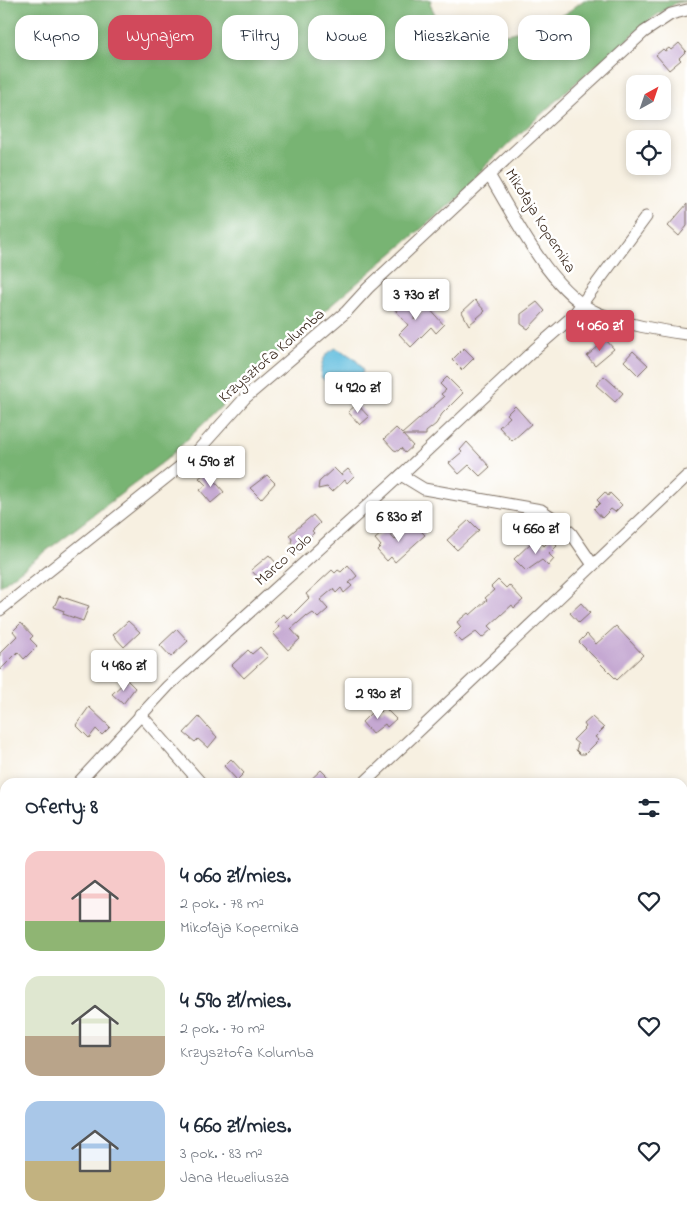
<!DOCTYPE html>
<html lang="pl">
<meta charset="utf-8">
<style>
body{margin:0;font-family:"Indie Flower",sans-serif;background:#f2f2f3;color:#1f2937;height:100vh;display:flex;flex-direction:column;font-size:19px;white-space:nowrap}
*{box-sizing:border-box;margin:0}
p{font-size:16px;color:#747a83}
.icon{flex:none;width:28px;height:28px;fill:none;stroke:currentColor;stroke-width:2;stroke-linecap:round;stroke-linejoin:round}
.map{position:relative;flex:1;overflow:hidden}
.details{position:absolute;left:0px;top:778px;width:688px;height:446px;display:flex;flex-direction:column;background:#fff;border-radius:15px 15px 0 0;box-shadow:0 2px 8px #0003}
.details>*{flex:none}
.guide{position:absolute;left:15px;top:15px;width:658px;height:45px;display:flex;gap:10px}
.needle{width:32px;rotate:40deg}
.fabs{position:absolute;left:626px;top:75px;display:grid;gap:10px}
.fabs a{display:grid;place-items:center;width:45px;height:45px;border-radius:10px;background:#fff;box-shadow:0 2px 8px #0003;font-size:25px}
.price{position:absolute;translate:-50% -42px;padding:0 11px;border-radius:5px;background:#fff;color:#222;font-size:16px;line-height:32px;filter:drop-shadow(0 1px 2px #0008)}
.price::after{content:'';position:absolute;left:50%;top:30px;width:15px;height:11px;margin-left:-8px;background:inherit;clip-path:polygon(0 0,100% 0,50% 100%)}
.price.active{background:#d1495b;color:#fff}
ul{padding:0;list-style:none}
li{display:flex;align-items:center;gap:15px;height:125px;padding:0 25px}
li span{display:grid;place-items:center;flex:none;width:140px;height:100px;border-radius:15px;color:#555}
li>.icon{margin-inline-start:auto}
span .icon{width:60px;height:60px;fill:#fffc;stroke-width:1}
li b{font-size:21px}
h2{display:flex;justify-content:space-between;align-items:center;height:60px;padding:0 25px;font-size:21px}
.tag{padding:0 18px;border-radius:15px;background:#fff;box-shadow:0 2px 8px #0003;font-size:18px;line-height:45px}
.tag.active{background:#d1495b;color:#fff}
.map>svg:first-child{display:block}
.forest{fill:#78b473;stroke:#5a6f48}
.water{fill:#60bdde;stroke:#4e747e}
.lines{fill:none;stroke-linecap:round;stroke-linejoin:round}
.stream{stroke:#60bdde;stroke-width:3}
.building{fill:#c5a8d2}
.minor-casing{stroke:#7d6f62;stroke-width:13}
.minor{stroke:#fff;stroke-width:11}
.labels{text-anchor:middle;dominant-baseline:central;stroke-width:5;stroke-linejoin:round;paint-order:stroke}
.street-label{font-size:16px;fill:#3b2a1e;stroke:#fff}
</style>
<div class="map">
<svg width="687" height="1223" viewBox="0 0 687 1223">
<rect width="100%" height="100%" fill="#fff"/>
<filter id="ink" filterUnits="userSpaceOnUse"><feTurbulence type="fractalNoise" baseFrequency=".02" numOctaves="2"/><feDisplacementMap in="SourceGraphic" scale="10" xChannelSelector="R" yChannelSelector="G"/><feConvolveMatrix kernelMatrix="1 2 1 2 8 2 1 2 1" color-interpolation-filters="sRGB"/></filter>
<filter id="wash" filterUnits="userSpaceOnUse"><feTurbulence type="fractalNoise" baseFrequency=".0096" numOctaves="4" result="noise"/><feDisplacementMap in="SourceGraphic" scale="20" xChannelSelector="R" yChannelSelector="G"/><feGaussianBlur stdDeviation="1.12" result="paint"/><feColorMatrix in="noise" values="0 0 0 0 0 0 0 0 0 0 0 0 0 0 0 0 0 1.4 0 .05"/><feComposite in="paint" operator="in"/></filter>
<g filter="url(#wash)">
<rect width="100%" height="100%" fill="#f7f0e1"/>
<path class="forest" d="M0 0H431L430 4 448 41 513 33 565 14 584 0 687 1 676 3 654 17 572 86 487 164 460 196 290 340 167 459 0 586Z"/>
<path class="water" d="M336 348C347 354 360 359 363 372L346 394 339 395 321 377C320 364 323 354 336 348Z"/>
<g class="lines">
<g class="stream">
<path d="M682 1134H687"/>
<path d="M580 1223 581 1219"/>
</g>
</g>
<g id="blocks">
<g class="building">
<path d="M679 43 686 51 679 58 681 60 669 70 656 55 663 49 665 51 669 48 671 50Z"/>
<path d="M687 204V226L679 236 668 226Z"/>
<path d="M407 295 416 300 414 320 428 307 444 325 436 333 431 327 411 347 399 334 408 325 396 311 397 302Z"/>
<path d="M475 300 485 311 469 325 462 312Z"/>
<path d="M537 302 545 311 528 329 521 324V314Z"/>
<path d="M606 340 614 349 595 365 587 356Z"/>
<path d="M464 348 474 358 462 370 452 360Z"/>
<path d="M633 351 648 365 638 375 624 361Z"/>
<path d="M604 376 623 393 615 402 596 385Z"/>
<path d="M447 377 463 393 442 414 436 424 426 432V435H403L413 446 405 453 401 448 398 451 394 450 384 439 396 428 402 434 444 397 441 394 446 390 440 384Z"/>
<path d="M357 404 369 417 360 425 348 412Z"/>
<path d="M515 406 531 424 512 441 499 427 510 417 507 414Z"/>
<path d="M467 442 490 467 480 476 469 465 459 474 449 463 462 452 460 450Z"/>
<path d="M334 468 341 475 348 469 354 476 347 483 345 480 332 492 327 487 318 489 319 482Z"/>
<path d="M207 472 224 492 211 503 200 490 206 485 199 478Z"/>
<path d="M267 475 275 483 261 499 250 488Z"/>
<path d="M605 492 608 496 610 493 622 505 615 512 611 509 602 518 594 509 600 503 597 500Z"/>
<path d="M313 515 320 523 312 531 314 533 299 547 291 543 292 539 289 535Z"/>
<path d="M469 520 479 530 457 550 447 540Z"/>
<path d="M413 523 425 535 395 562 391 557 387 561 377 550 381 546 375 539 386 530 395 540Z"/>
<path d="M551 539 557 546 549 554 554 559 548 566 542 560 526 571 514 559 533 541 535 544 539 540 544 546Z"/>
<path d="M269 555 278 565 261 581 251 570Z"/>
<path d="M348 565 357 576 349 583 352 586 344 593 341 588 336 593 333 589 320 600 328 609 318 618 313 613 307 617 306 616 291 629 300 639 288 650 273 633 280 627 275 622 284 614 288 619 309 598 306 594 332 570 335 573 338 570 341 572Z"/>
<path d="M498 580 506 588 509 585 523 600 514 608 512 605 489 626 492 629 482 638 476 632 462 642 454 634 461 627 457 622 468 613 470 615 487 600 485 598 494 590 491 587Z"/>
<path d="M59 596 89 606 83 621 63 614 64 611 54 607Z"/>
<path d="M581 603 590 613 579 623 570 613Z"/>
<path d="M128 621 140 632 124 647 113 635Z"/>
<path d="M21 623 33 636 30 639 37 646 24 659 18 652 0 670V653L17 636 13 631Z"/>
<path d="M616 626 643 655 617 680 579 642 587 634 596 644Z"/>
<path d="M177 629 188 641 171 657 160 645Z"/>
<path d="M260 647 268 656 244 678 232 665 248 650 252 654Z"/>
<path d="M127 680 135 688 123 704 112 694Z"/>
<path d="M89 707 110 727 102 735 96 729 89 738 76 725Z"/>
<path d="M377 707 381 712 385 708 396 719 387 727 385 724 372 734 362 722Z"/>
<path d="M199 717 217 737 208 748 198 739 195 742 184 733Z"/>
<path d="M592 717 604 728 595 737 599 740 585 754H580L576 750 578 744 573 740 586 727 584 724Z"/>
<path d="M231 759 244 773 237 780 224 766Z"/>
<path d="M321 770 333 782H308Z"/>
</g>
</g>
</g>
<g filter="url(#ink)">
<use href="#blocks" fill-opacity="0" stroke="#7d6f62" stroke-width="1"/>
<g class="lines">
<g class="minor-casing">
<g id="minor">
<path d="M687 10 671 14 644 32 489 175C516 219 550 292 598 313 626 325 658 330 687 334"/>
<path d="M401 475 424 489 541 510 559 522 571 533 593 565"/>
<path d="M0 610 192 457 245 398 346 312 368 288 489 175"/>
<path d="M140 714 200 782"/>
<path d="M79 782 168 686 401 475 534 350 572 317 646 217"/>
<path d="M365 782 687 476"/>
<path d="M0 1204 5 1197"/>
<path d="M523 1219 527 1223"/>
</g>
</g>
<use href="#minor" class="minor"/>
</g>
</g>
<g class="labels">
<g class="street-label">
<text transform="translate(540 221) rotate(58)">Mikołaja Kopernika</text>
<text transform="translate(272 356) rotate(-41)">Krzysztofa Kolumba</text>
<text transform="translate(284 560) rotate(-42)">Marco Polo</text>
</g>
</g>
</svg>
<div class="fabs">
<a><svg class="needle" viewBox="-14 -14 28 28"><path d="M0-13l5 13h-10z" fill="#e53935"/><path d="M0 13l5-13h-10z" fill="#747a83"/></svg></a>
<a><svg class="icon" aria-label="locate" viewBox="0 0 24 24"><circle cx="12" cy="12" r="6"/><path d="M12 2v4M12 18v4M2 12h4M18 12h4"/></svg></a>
</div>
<b class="price" style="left:416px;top:321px">3 730 zł</b>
<b class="price active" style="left:600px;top:352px">4 060 zł</b>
<b class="price" style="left:358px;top:414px">4 920 zł</b>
<b class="price" style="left:211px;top:488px">4 590 zł</b>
<b class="price" style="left:399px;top:543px">6 830 zł</b>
<b class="price" style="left:536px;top:555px">4 660 zł</b>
<b class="price" style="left:124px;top:692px">4 480 zł</b>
<b class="price" style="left:378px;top:720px">2 930 zł</b>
<div class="guide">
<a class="tag">Kupno</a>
<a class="tag active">Wynajem</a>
<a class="tag">Filtry</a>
<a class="tag">Nowe</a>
<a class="tag">Mieszkanie</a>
<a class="tag">Dom</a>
</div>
<section class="details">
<h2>Oferty: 8<svg class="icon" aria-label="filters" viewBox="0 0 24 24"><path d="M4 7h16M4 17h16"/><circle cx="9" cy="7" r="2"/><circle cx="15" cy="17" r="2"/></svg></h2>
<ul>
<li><span style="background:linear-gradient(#f6c9c9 70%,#8fb573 0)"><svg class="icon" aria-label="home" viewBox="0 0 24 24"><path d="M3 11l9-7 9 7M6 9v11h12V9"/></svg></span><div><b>4 060 zł/mies.</b><p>2 pok. · 78 m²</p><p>Mikołaja Kopernika</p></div><svg class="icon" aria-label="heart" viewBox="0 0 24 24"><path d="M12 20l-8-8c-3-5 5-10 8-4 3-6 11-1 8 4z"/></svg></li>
<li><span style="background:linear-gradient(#dfe7d0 60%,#b9a48a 0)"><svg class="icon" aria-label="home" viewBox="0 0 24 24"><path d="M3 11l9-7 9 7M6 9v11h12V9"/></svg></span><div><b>4 590 zł/mies.</b><p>2 pok. · 70 m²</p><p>Krzysztofa Kolumba</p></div><svg class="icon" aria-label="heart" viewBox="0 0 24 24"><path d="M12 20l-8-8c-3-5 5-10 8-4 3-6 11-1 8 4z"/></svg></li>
<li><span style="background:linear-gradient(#a9c7e8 60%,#c2b280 0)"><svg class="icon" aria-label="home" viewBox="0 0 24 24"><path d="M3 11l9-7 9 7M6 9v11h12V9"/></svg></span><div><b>4 660 zł/mies.</b><p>3 pok. · 83 m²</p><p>Jana Heweliusza</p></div><svg class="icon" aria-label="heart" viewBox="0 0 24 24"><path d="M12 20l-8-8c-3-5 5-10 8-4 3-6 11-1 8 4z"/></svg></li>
</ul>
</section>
</div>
